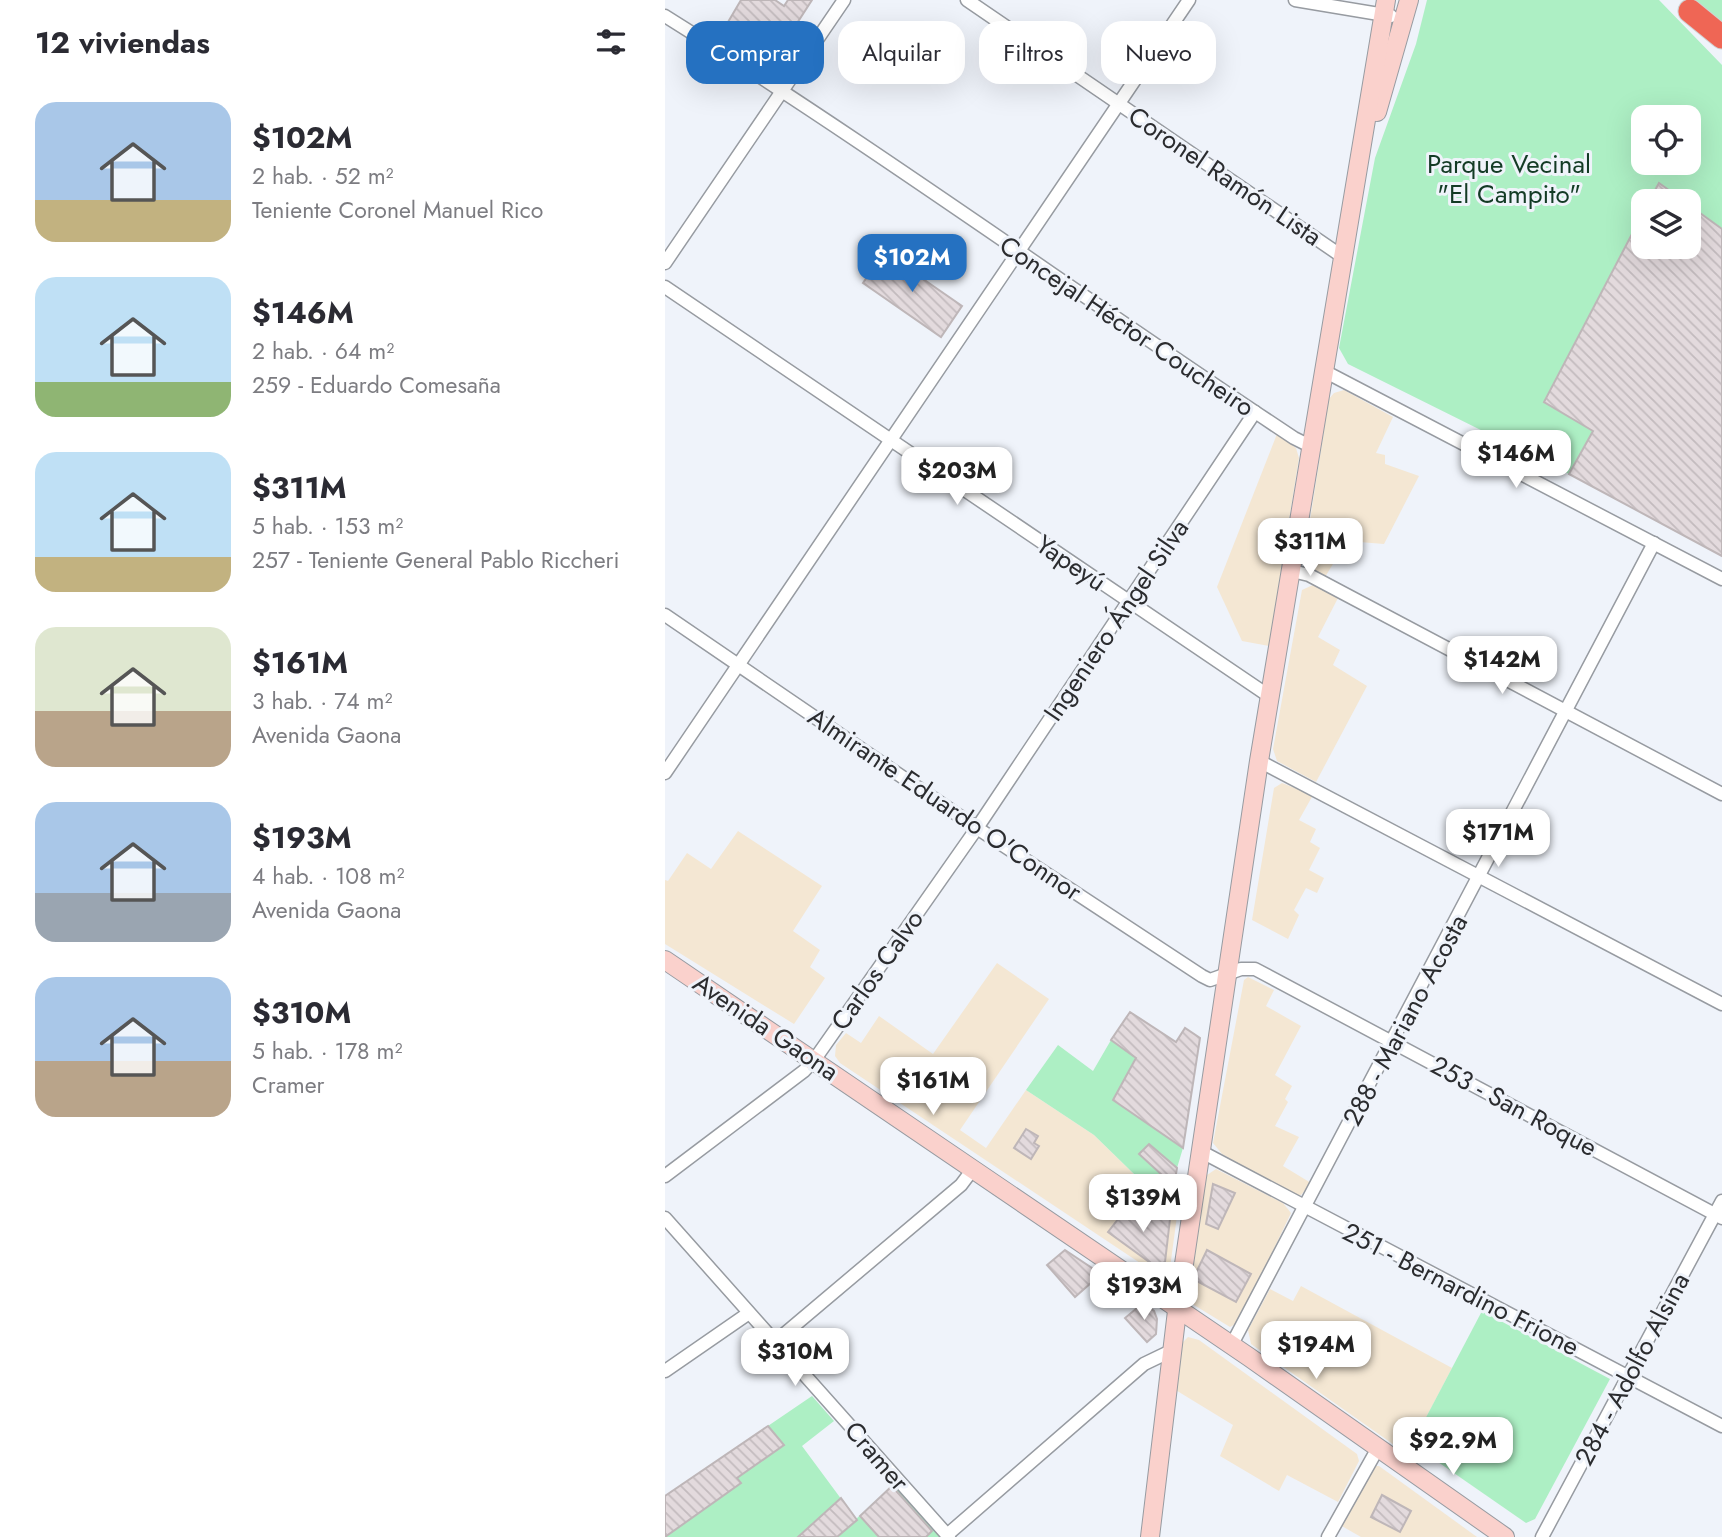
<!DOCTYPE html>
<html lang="es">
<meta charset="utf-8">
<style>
body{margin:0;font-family:Jost,sans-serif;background:#f7f7f7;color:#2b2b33;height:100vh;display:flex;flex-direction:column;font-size:26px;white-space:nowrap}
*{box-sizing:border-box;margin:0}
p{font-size:23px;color:#7c7c81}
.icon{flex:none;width:38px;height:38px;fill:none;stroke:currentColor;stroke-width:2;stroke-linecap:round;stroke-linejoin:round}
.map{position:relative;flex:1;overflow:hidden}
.sheet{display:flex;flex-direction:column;background:#fff;width:665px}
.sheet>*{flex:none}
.banner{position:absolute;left:21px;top:21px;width:665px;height:63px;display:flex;gap:14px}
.tools{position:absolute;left:966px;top:105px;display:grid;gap:14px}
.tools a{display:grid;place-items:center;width:70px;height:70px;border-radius:14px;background:#fff;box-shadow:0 7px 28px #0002;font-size:35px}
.price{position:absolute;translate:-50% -60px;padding:0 16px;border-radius:14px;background:#fff;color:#222;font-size:23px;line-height:46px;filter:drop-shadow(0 2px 4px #0008)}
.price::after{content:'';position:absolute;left:50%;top:42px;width:21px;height:16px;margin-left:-10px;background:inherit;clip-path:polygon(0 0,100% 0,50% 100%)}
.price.active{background:#2571c1;color:#fff}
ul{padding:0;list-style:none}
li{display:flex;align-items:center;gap:21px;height:175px;padding:0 35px}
li span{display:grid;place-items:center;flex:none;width:196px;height:140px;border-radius:21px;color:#555}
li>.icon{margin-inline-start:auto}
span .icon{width:84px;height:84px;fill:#fffc;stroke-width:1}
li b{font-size:30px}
h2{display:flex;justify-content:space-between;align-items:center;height:84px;padding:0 35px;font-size:30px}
.tag{padding:0 24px;border-radius:21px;background:#fff;box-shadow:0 7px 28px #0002;font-size:24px;line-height:63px}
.tag.active{background:#2571c1;color:#fff}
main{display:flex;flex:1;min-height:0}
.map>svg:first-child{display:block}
.commercial{fill:#f4e7d3}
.green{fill:#adefc4;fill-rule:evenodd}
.building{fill:url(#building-back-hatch);stroke:#beb6b8;stroke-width:2}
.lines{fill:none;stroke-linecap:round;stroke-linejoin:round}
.minor-casing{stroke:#979ba1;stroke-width:15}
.secondary-casing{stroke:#979ba1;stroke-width:20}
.motorway-casing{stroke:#d0d1d1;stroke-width:25}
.minor{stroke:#fff;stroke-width:12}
.secondary{stroke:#fad1cc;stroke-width:18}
.motorway{stroke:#ef6655;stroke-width:23}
.labels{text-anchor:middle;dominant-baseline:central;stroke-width:6;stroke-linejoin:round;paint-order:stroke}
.park-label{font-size:26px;fill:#133b25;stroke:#eff3fa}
.street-label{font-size:26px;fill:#2b2c2f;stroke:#eff3fa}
</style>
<main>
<section class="sheet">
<h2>12 viviendas<svg class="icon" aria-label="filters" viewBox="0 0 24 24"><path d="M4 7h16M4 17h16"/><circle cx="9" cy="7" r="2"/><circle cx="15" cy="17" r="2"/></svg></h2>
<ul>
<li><span style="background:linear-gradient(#a9c7e8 70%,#c2b280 0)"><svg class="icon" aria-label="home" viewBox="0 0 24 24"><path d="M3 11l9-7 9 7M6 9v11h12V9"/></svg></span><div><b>$102M</b><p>2 hab. · 52 m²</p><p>Teniente Coronel Manuel Rico</p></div></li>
<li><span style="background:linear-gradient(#bfe0f5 75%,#8fb573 0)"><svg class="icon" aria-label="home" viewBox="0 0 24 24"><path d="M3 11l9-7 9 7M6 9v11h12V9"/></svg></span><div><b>$146M</b><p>2 hab. · 64 m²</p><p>259 - Eduardo Comesaña</p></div></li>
<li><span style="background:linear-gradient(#bfe0f5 75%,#c2b280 0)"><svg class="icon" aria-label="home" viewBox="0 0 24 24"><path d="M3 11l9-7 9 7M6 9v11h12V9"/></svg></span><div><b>$311M</b><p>5 hab. · 153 m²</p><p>257 - Teniente General Pablo Riccheri</p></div></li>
<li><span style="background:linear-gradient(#dfe7d0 60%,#b9a48a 0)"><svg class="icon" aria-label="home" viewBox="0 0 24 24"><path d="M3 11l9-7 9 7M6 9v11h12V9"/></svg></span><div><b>$161M</b><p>3 hab. · 74 m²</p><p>Avenida Gaona</p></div></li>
<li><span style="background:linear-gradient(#a9c7e8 65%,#9aa5b1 0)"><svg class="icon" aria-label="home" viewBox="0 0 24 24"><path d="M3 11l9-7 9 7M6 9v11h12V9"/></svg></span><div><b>$193M</b><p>4 hab. · 108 m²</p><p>Avenida Gaona</p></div></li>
<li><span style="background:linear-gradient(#a9c7e8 60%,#b9a48a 0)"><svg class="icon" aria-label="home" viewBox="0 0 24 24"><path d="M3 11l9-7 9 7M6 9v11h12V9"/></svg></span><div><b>$310M</b><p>5 hab. · 178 m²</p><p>Cramer</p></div></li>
</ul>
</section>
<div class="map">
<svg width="1057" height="1537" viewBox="0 0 1057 1537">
<defs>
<pattern id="building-back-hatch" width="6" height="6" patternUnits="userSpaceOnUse" patternTransform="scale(1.75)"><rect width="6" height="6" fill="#e3dadd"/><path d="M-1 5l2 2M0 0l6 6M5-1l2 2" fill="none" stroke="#c3bbbe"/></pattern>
</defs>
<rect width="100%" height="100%" fill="#eff3fa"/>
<g class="commercial">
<path d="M679 390 728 417 711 453 720 455V464L754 476 719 544 682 541 660 577 641 568 639 558 664 399 669 393Z"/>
<path d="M612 434 631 448 634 458 604 646 577 641 552 587Z"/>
<path d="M650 584 674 596 653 637 675 650 668 665 702 686 651 782 612 761 608 749 637 590Z"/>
<path d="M617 783 648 795 634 820 651 829 645 842 655 848 644 870 659 878 652 893 641 888 629 910 634 915 623 939 587 920 609 788Z"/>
<path d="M73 831 157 886 128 931 155 950 145 967 160 978 129 1024 0 944V880L3 881 22 853 46 869Z"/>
<path d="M332 963 384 999 295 1130 321 1148 361 1090 429 1135 512 1216 504 1275 499 1279 175 1063 170 1056 171 1045 181 1033 196 1043 214 1016 268 1054Z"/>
<path d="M583 977 609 990 601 1006 636 1026 610 1075 627 1086 620 1099 623 1102 610 1126 634 1137 618 1166 646 1183 636 1195 630 1196 557 1154 548 1143 579 980Z"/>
<path d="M551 1169 618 1203 626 1213 574 1322 565 1327 529 1305 521 1294 542 1175Z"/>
<path d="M636 1286 787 1368 742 1454 586 1344 583 1330 605 1289 628 1301Z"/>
<path d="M523 1337 534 1340 692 1454 694 1461 673 1502 622 1475 614 1491 555 1456 568 1425 509 1389 517 1343Z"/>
<path d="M709 1466H714L812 1537H696L675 1525Z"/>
</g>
<g class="green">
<path d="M762 0H994L1057 65V229L1024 205V201H1019L994 183 984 201H978V213L879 402 928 431 904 474 683 364 674 348 710 158 751 44ZM978 117H1024V163H978Z"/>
<path d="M1026 0H1057V28Z"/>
<path d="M446 1040 472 1059 448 1100 518 1148 512 1168 474 1154 509 1186 506 1210 429 1135 361 1090 393 1045 428 1071Z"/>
<path d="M817 1311 945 1379 870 1519 861 1523 747 1444Z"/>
<path d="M147 1396 169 1421 137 1446 191 1519 229 1484 276 1537H0V1496Z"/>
</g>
<g class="building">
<path d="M76 0H110L119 6 123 0H147L116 48 86 26 81 32 77 29 72 36 69 34 65 41 56 34Z"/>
<path d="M994 183 1019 201H984Z"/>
<path d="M1024 205 1057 229V556L904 474 928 431 879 402 978 213V247H1024Z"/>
<path d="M219 252 297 306 276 337 198 283Z"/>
<path d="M465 1012 511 1042 520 1028 535 1038 518 1148 448 1100 471 1058 446 1040Z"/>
<path d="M361 1129 373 1136 369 1143 374 1146 366 1159 349 1148Z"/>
<path d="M484 1144 512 1168 509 1186 474 1154Z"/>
<path d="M548 1184 570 1193 553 1229 541 1224Z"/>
<path d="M465 1204 475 1213 505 1219 500 1262 490 1266 443 1232Z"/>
<path d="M400 1250 436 1274 410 1297 382 1265Z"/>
<path d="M542 1250 586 1274 571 1302 528 1279Z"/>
<path d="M478 1303 489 1311 492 1319 491 1334 482 1342 460 1318Z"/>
<path d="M103 1426 119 1445 72 1478 76 1483 0 1537V1496Z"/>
<path d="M227 1486 267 1531 261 1537H214L195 1516Z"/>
<path d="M717 1495 746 1511 735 1532 706 1517Z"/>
<path d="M176 1498 192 1520 172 1537H133Z"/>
</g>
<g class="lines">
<g class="minor-casing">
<g id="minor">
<path d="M302 0 678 257"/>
<path d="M630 0 726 16"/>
<path d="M0 16C214 150 419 299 629 438L647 447"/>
<path d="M0 263 179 0"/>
<path d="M0 287 604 696"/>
<path d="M659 371 1057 579"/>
<path d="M627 571 644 575 1057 794"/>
<path d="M0 615 312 828 537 976 545 980 576 969H590L1057 1218"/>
<path d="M594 761 1057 1004"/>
<path d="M0 773 524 0"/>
<path d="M535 1151 1057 1426"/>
<path d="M0 1176 139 1071 150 1059 312 828 590 412"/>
<path d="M0 1218 284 1537"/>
<path d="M111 1341 296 1185 308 1169"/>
<path d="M566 1346 989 543"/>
<path d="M0 1371 84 1313"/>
<path d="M282 1535 479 1364 506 1351"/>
<path d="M663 1537 713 1448"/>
<path d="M877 1537 1057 1201"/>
</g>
</g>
<g class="secondary-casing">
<g id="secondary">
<path d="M712 112 744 0"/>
<path d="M0 960 584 1357 840 1537"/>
<path d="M485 1537 512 1311 594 761 721 0"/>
</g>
</g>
<g class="motorway-casing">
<path id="motorway" d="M1025 11 1057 37"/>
</g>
<use href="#minor" class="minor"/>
<use href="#secondary" class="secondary"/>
<use href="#motorway" class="motorway"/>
</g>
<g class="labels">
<g class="park-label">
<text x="844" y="164">Parque Vecinal<tspan x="844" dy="30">"El Campito"</tspan></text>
</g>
<g class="street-label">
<text transform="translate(560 176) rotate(34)">Coronel Ramón Lista</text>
<text transform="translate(462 326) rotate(34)">Concejal Héctor Coucheiro</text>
<text transform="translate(406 563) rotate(34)">Yapeyú</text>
<text transform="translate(451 620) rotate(-56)">Ingeniero Ángel Silva</text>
<text transform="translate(280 804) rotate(34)">Almirante Eduardo O'Connor</text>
<text transform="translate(212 970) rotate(-55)">Carlos Calvo</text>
<text transform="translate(740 1020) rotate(-62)">288 - Mariano Acosta</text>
<text transform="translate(101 1027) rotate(34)">Avenida Gaona</text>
<text transform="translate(849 1106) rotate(28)">253 - San Roque</text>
<text transform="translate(796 1289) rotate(27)">251 - Bernardino Frione</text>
<text transform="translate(967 1369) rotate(-62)">284 - Adolfo Alsina</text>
<text transform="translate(212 1456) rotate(49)">Cramer</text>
</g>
</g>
</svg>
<div class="tools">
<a><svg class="icon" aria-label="locate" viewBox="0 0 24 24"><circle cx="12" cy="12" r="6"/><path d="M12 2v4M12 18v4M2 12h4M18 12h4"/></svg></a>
<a><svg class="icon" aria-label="layers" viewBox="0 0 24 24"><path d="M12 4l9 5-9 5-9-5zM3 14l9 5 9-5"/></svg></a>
</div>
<b class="price active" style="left:247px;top:294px">$102M</b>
<b class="price" style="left:851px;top:490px">$146M</b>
<b class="price" style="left:292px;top:507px">$203M</b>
<b class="price" style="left:645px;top:578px">$311M</b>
<b class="price" style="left:837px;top:696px">$142M</b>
<b class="price" style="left:833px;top:869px">$171M</b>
<b class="price" style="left:268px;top:1117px">$161M</b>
<b class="price" style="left:478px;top:1234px">$139M</b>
<b class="price" style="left:479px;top:1322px">$193M</b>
<b class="price" style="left:651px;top:1381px">$194M</b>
<b class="price" style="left:130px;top:1388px">$310M</b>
<b class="price" style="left:788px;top:1477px">$92.9M</b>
<div class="banner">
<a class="tag active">Comprar</a>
<a class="tag">Alquilar</a>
<a class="tag">Filtros</a>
<a class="tag">Nuevo</a>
</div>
</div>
</main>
